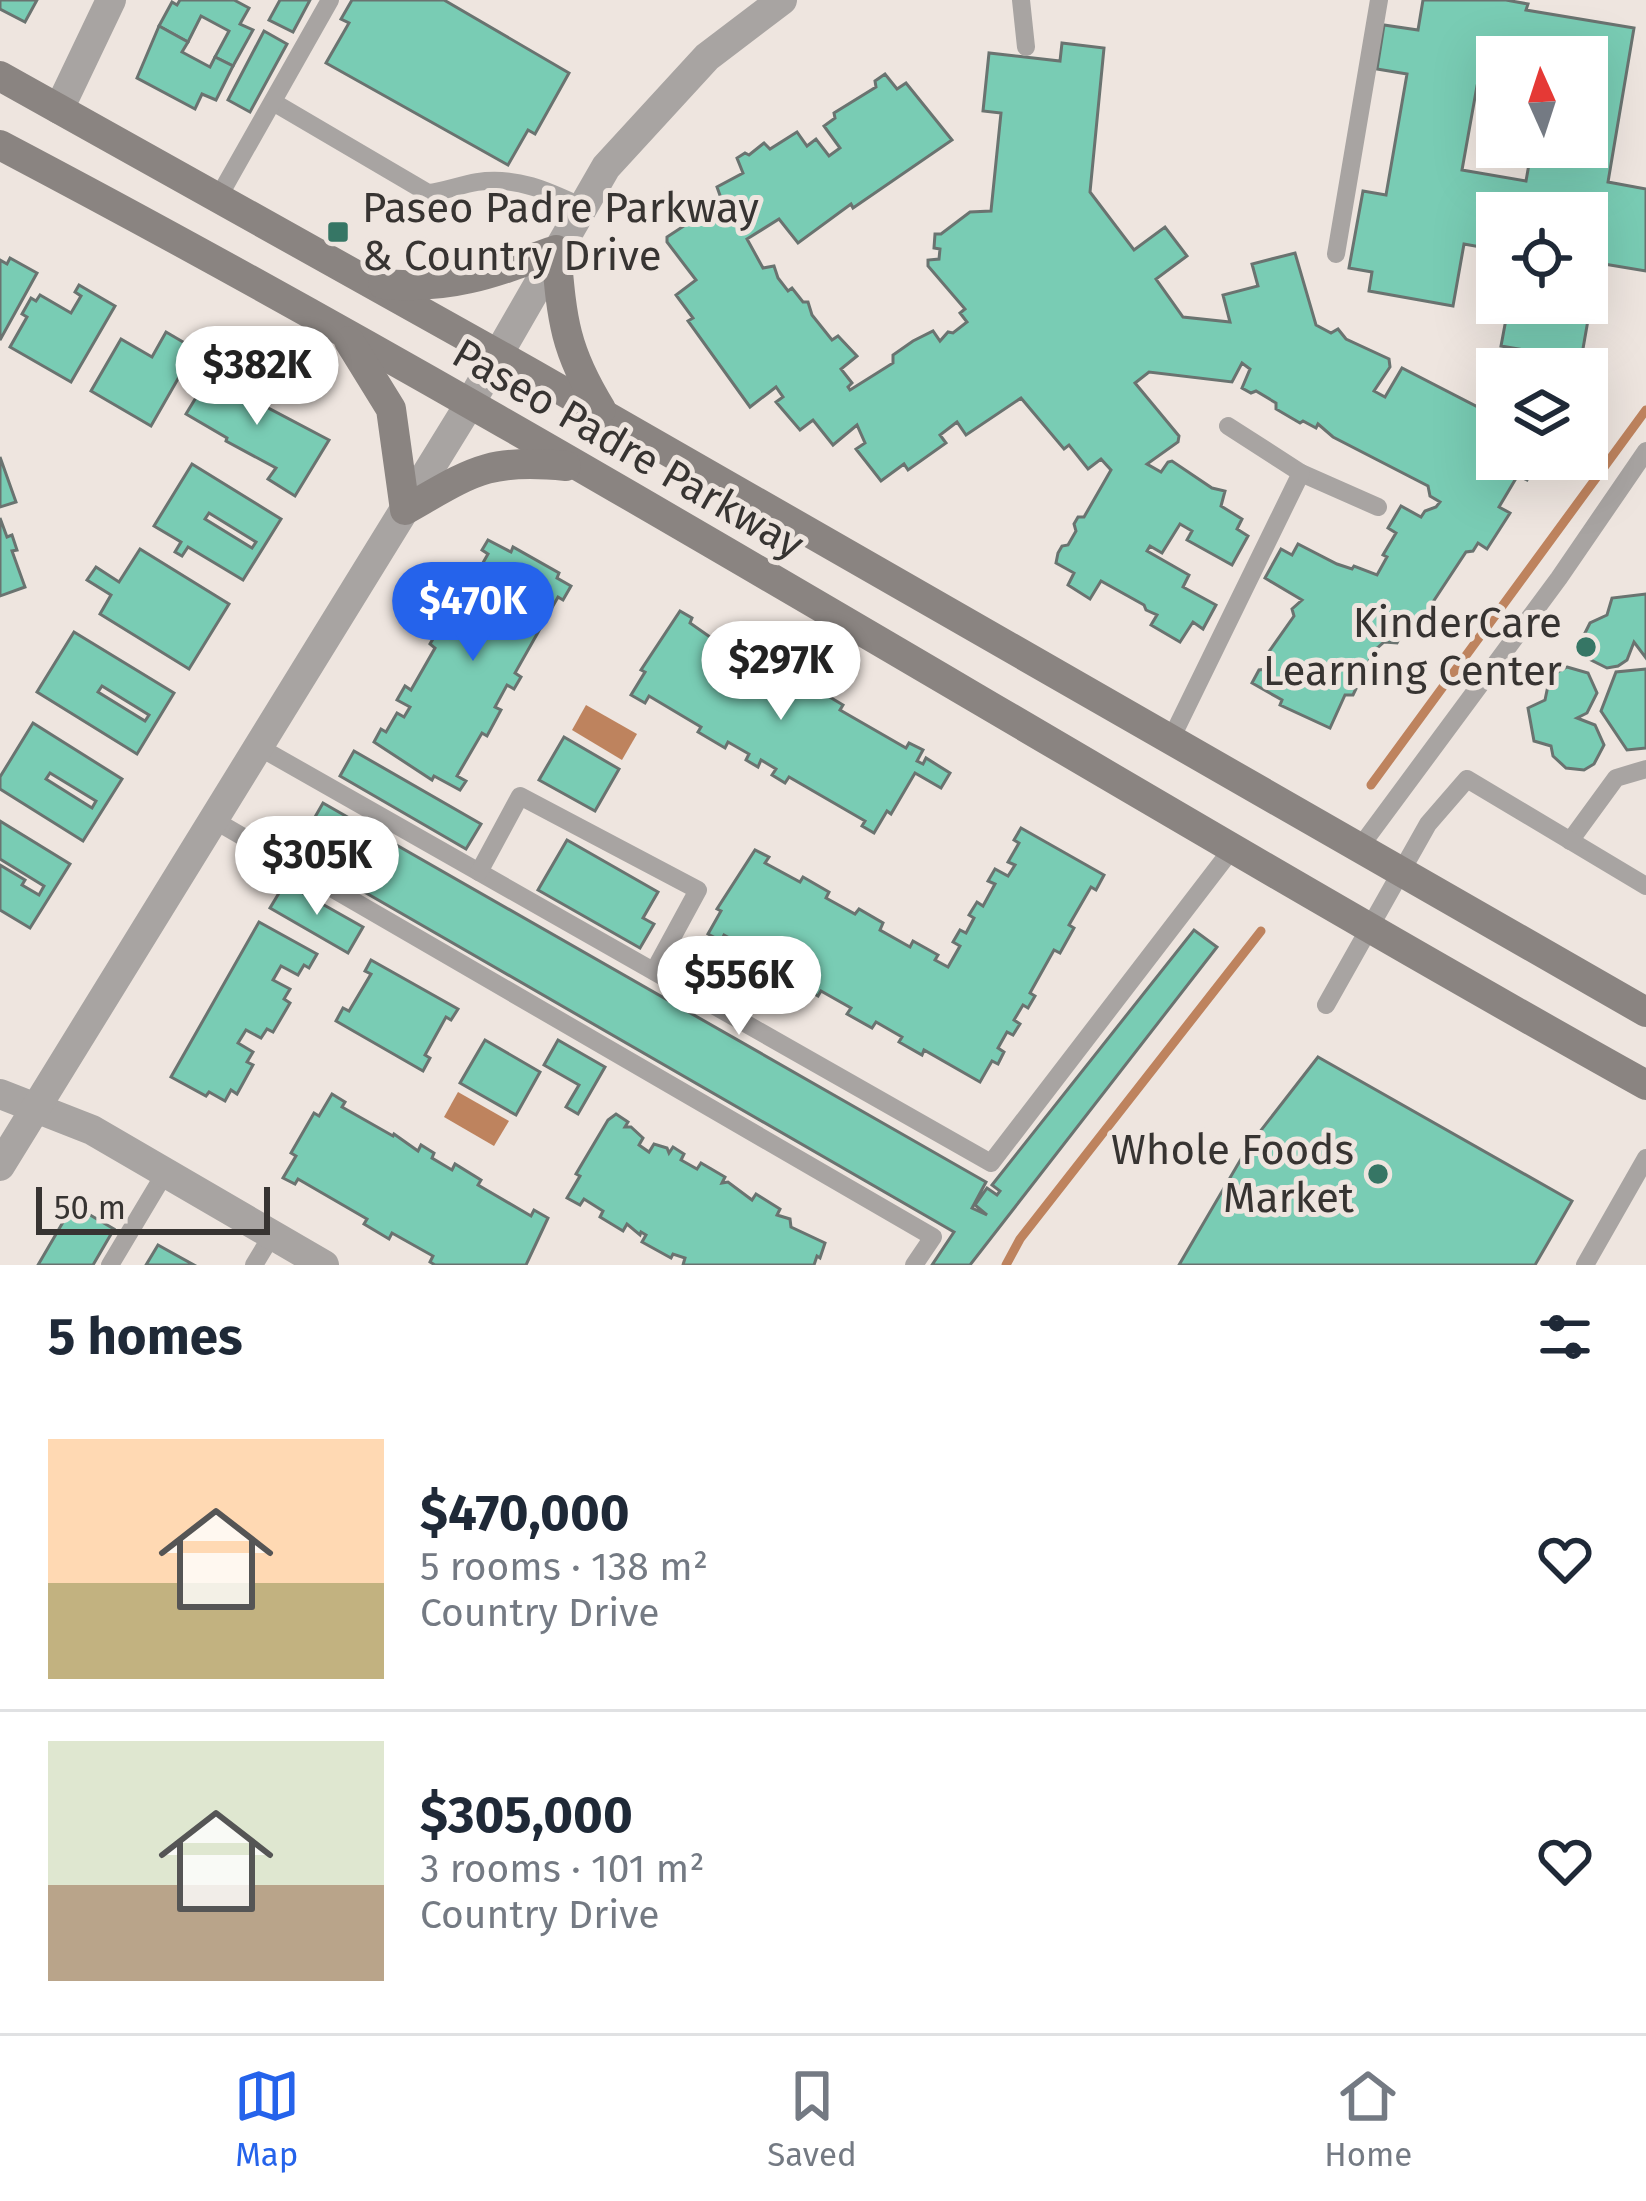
<!DOCTYPE html>
<meta charset="utf-8">
<style>
body{margin:0;font-family:"Fira Sans",sans-serif;background:#f2f2f3;color:#1f2937;height:100vh;display:flex;flex-direction:column;font-size:45px;white-space:nowrap}
*{box-sizing:border-box;margin:0}
p{font-size:39px;color:#747a83}
.icon{flex:none;width:66px;height:66px;fill:none;stroke:currentColor;stroke-width:2;stroke-linecap:round;stroke-linejoin:round}
.map{position:relative;height:1265px;overflow:hidden}
.sheet{display:flex;flex-direction:column;background:#fff;flex:1}
.sheet>*{flex:none}
.needle{width:78px;rotate:357deg}
.controls{position:absolute;left:1476px;top:36px;display:grid;gap:24px}
.controls a{display:grid;place-items:center;width:132px;height:132px;border-radius:0px;background:#fff;box-shadow:0 12px 48px #0002;font-size:60px}
.scale{position:absolute;left:36px;bottom:30px;width:234px;box-sizing:border-box;padding-left:12px;border:6px solid #373432;border-top:0;font-size:33px;line-height:42px;white-space:nowrap;color:#373432;-webkit-text-stroke:9px #eee5df;paint-order:stroke}
.price{position:absolute;translate:-50% -102px;padding:0 27px;border-radius:42px;background:#fff;color:#222;font-size:39px;line-height:78px;filter:drop-shadow(0 3px 6px #0008)}
.price::after{content:'';position:absolute;left:50%;top:72px;width:36px;height:27px;margin-left:-18px;background:inherit;clip-path:polygon(0 0,100% 0,50% 100%)}
.price.current{background:#2563eb;color:#fff}
ul{padding:0;list-style:none}
li{display:flex;align-items:center;gap:36px;height:300px;padding:0 48px}
li+li{border-top:3px solid #e0e1e3}
li span{display:grid;place-items:center;flex:none;width:336px;height:240px;border-radius:0px;color:#555}
li>.icon{margin-inline-start:auto}
span .icon{width:144px;height:144px;fill:#fffc;stroke-width:1}
li b{font-size:51px}
h2{display:flex;justify-content:space-between;align-items:center;height:144px;padding:0 48px;font-size:51px}
.menu{display:flex;justify-content:space-around;align-items:center;height:168px;border-top:3px solid #e0e1e3;background:#fff;font-size:33px;color:#747a83}
.menu a{display:grid;justify-items:center;gap:6px}
.menu .current{color:#2563eb}
.map>svg:first-child{display:block}
.water{fill:#be835e}
.lines{fill:none;stroke-linecap:round;stroke-linejoin:round}
.stream{stroke:#be835e;stroke-width:9}
.building{fill:#79ccb4;stroke:#6a7370;stroke-width:3;fill-rule:evenodd}
.lane{stroke:#a8a4a2;stroke-width:18}
.street{stroke:#a8a4a2;stroke-width:30}
.secondary{stroke:#8a8481;stroke-width:30}
.poi-dot{fill:#367665;stroke:#eee5df;stroke-width:4.5}
.labels{text-anchor:middle;dominant-baseline:central;stroke-width:10;stroke-linejoin:round;paint-order:stroke}
.poi-label{font-size:42px;fill:#373432;stroke:#eee5df;text-anchor:end}
.street-label{font-size:42px;fill:#373432;stroke:#eee5df}
</style>
<div class="map">
<svg width="1646" height="1265" viewBox="0 0 1646 1265">
<rect width="100%" height="100%" fill="#eee5df"/>
<g class="water">
<path d="M586 705 637 734 622 760 572 730Z"/>
<path d="M458 1092 509 1121 494 1146 444 1117Z"/>
</g>
<g class="lines">
<g class="stream">
<path d="M1371 785 1646 410"/>
<path d="M1006 1265 1020 1239 1261 931"/>
</g>
</g>
<g class="building">
<path d="M0 0H37L25 22 0 9Z"/>
<path d="M180 0H234L249 8 240 24 253 30 233 66 215 57 229 31 201 16 188 42 159 26 172 2 177 5Z"/>
<path d="M280 0H310L293 32 269 20Z"/>
<path d="M352 0H444L569 73 535 134 528 130 508 165 326 63 349 23 341 19Z"/>
<path d="M1423 0H1506L1528 4 1526 10 1634 28 1608 182 1646 189V271L1598 263 1581 360 1501 346 1509 303H1587V213H1497V250L1464 244 1453 306 1369 291 1372 272 1349 268 1363 191 1386 195 1407 74 1377 69 1384 25 1418 30ZM1497 57H1587V147H1532L1526 181 1462 170 1477 86 1497 89Z"/>
<path d="M159 26 188 42 182 52 210 67 215 57 233 66 216 100 202 94 195 109 137 78Z"/>
<path d="M264 31 287 44 250 112 228 100Z"/>
<path d="M1062 43 1104 48 1090 192 1134 250 1165 227 1187 256 1156 279 1183 317 1230 322 1223 295 1258 286 1252 264 1295 253 1316 325 1331 333 1338 329 1346 339 1389 359 1390 367 1374 391 1385 397 1402 368 1497 417V459H1538L1527 480 1518 475 1499 507 1510 513 1487 549 1478 543 1473 551 1466 552 1429 608 1426 621 1411 617 1397 643 1384 642 1374 651 1353 695H1345L1330 728 1280 705 1282 700 1252 683 1259 670 1266 669 1271 660 1268 653 1294 616 1292 609 1302 600 1265 578 1281 549 1292 555 1298 544 1337 564 1352 569 1354 566 1377 575 1387 557 1383 555 1396 533 1388 528 1401 506 1421 517 1425 511 1436 507 1440 502 1430 496 1428 486 1333 437 1318 424 1316 428 1303 421 1300 423 1276 409V403L1256 391 1251 393 1242 388 1250 369 1242 363 1232 382 1149 372 1135 383 1179 436 1178 442 1147 464 1161 472 1168 462 1172 461 1212 488 1225 491 1221 506 1242 519 1237 529 1248 536 1232 565 1187 540 1192 531 1180 524 1162 553 1150 546 1147 551 1189 575 1183 587 1216 605 1203 629 1193 622 1180 642 1151 625 1157 615 1146 610 1144 605 1101 581 1090 599 1068 585 1074 573 1056 563 1058 553 1062 546 1068 545 1076 531 1074 524 1078 517H1084L1111 470 1101 459 1088 469 1069 445 1064 449 1021 398 966 435 957 422 940 435 946 443 908 470 904 464 881 481 856 449 865 443 857 425 833 445 813 420 800 430 776 402 783 397 776 387 750 407 688 321 693 318 676 295 696 280 667 242V237L722 201 717 187 743 173 737 158 745 153 749 155 764 143 770 149 797 132 807 146 816 139 829 156 840 148 824 126 835 118 834 113 876 87 875 81 885 74 897 89 906 83 952 140 853 208 851 204 798 243 779 219 747 239 763 268 774 266 778 278 788 291 792 288 803 302H808L812 315 832 340 838 336 857 356 841 369 852 383 848 387 850 390 893 363V355L913 341 933 331 940 341 948 332 953 333 967 322 960 313 965 309 928 266V260L939 259 940 249 934 248 935 234H941L970 212 991 211 1001 113 983 111 989 53 1060 61Z"/>
<path d="M1488 111 1497 113V147H1510L1508 156 1482 151Z"/>
<path d="M10 258 37 273 0 340V260L7 264Z"/>
<path d="M79 285 115 306 71 382 10 347 27 317 22 314 31 298 36 301 40 295 71 313 81 296 75 292Z"/>
<path d="M166 332 195 349 151 426 91 391 121 339 152 357Z"/>
<path d="M217 363 260 389 253 400 329 440 295 496 268 479 276 468 226 441 227 438 186 414Z"/>
<path d="M0 457 16 502 0 507Z"/>
<path d="M192 464 281 519 243 580 188 547 182 556 175 552 181 542 154 526ZM209 513 256 542 252 548 205 519Z"/>
<path d="M0 518 7 537 12 535 17 550 12 551 25 587 0 596Z"/>
<path d="M488 540 511 552 513 547 559 573 557 578 571 586 563 600 558 597 515 673 521 677 514 689 507 685 495 707 501 710 487 736 482 733 457 776 466 781 460 790 434 776 432 780 374 742 381 729 386 732 397 713 404 717 410 707 397 700 405 686 411 690 435 648 430 644 444 620 449 622 488 554 482 550Z"/>
<path d="M140 549 229 604 189 669 100 614 111 595 87 580 96 567 119 582Z"/>
<path d="M1646 594V658L1634 642 1627 660 1618 666 1607 668 1587 658 1582 639 1590 623 1607 615 1612 598Z"/>
<path d="M680 611 692 618 690 623 730 651 735 642 755 654 752 660 786 679 789 674 802 682 799 687 815 696 818 690 843 705 840 710 906 748 909 743 923 750 917 761 923 764 926 758 950 773 941 788 915 773 891 814 887 811 874 833 862 826 865 821 789 777 785 783 772 775 776 769 761 760 758 767 746 760 749 754 728 742 725 748 698 732 701 727 649 696 645 703 631 695 645 672 641 670Z"/>
<path d="M74 632 174 693 137 754 37 692ZM102 686 149 715 145 721 98 692Z"/>
<path d="M1567 667 1588 673 1597 693 1587 713 1577 718 1595 725 1604 745 1594 764 1584 770 1566 768 1553 756 1551 746 1534 741 1528 708 1545 700 1550 676Z"/>
<path d="M1646 669V748L1627 750 1601 711 1616 672Z"/>
<path d="M33 723 122 779 83 841 0 789V777ZM50 773 96 801 92 808 46 779Z"/>
<path d="M564 737 619 769 595 811 539 780Z"/>
<path d="M354 751 481 824 466 849 340 776Z"/>
<path d="M323 803 986 1182 972 1208 987 1215 975 1205 987 1188 997 1195 1000 1191 992 1185 1194 930 1217 947 970 1265H932L954 1232 295 852Z"/>
<path d="M0 821 70 864 30 928 0 910V865L25 880 22 885 39 895 44 886 0 859Z"/>
<path d="M1021 828 1104 875 1096 890 1091 887 1069 925 1074 928 1060 953 1054 950 1030 993 1035 996 1028 1008 1023 1005 1014 1020 1020 1024 1013 1035 1007 1032 998 1048 1004 1052 998 1064 992 1061 980 1082 924 1050 922 1055 899 1042 902 1037 876 1022 872 1028 847 1014 851 1008 821 991 818 996 793 982 796 976 765 959 762 965 750 958 757 945 747 940 744 946 724 935 721 941 708 934 721 911 717 909 755 850 769 857 765 863 800 882 803 877 829 892 826 898 855 914 859 909 883 923 880 930 910 947 913 941 938 955 935 960 948 967 960 946 953 942 960 930 966 933 974 918 969 915 977 902 983 906 995 884 988 881 995 869 1008 876 1015 865 1008 862 1019 843 1014 840Z"/>
<path d="M567 840 658 892 643 918 654 924 640 948 538 890Z"/>
<path d="M285 883 363 927 348 953 270 908Z"/>
<path d="M259 922 317 954 309 968 304 965 298 975 281 966 273 980 290 989 284 999 290 1003 273 1032 267 1029 261 1038 246 1030 238 1043 253 1052 247 1062 253 1065 237 1094 231 1090 225 1101 209 1092 206 1096 171 1077Z"/>
<path d="M371 960 458 1009 451 1020 446 1017 425 1055 430 1058 423 1071 336 1021 343 1008 349 1011 371 974 365 971Z"/>
<path d="M485 1040 540 1072 516 1115 460 1083Z"/>
<path d="M558 1040 605 1067 578 1114 566 1107 579 1085 544 1065Z"/>
<path d="M1318 1057 1572 1201 1535 1265H1179L1248 1147Z"/>
<path d="M332 1094 345 1102 342 1107 393 1136 394 1134 418 1151 421 1145 434 1153 432 1158 452 1170 455 1164 481 1180 478 1185 531 1216 534 1210 548 1218 526 1265H435L430 1262 433 1256 392 1233 389 1239 364 1224 367 1219 298 1179 295 1184 283 1178 296 1156 291 1153 314 1113 319 1116Z"/>
<path d="M616 1114 628 1122 625 1127H631L643 1138 639 1145 649 1152 654 1144 667 1148 669 1153 673 1147 684 1154 681 1160 697 1169 701 1163 725 1177 722 1183 728 1182 752 1200 756 1194 780 1209 777 1215 790 1219 791 1227 825 1243 820 1258 817 1256 814 1265H683L685 1258 673 1254 671 1258 642 1242 646 1235 641 1232 640 1235 627 1224 623 1231 600 1217 603 1211 584 1199 580 1205 567 1198 580 1176 576 1174 608 1120Z"/>
<path d="M73 1205 114 1229 93 1265H38Z"/>
<path d="M158 1245 194 1265H146Z"/>
</g>
<g class="lines">
<g class="lane">
<path d="M1021 0 1026 47"/>
<path d="M273 102 428 193C445 191 460 185 477 182 516 176 548 191 582 207"/>
<path d="M218 198 330 0"/>
<path d="M1336 254 1379 0"/>
<path d="M1301 473 1378 507"/>
<path d="M1171 739 1301 473 1228 426"/>
<path d="M259 747 991 1163 1232 849"/>
<path d="M214 820 933 1237 914 1265"/>
<path d="M1570 841 1616 778 1646 769"/>
<path d="M1360 847 1559 578 1646 451"/>
<path d="M479 872 520 796 698 890 654 971"/>
<path d="M1326 1005 1428 824 1467 779 1646 886"/>
<path d="M110 1265 165 1173"/>
<path d="M254 1265 272 1235"/>
<path d="M1585 1265 1646 1158"/>
</g>
<g class="street">
<path d="M59 109 111 0"/>
<path d="M0 1094 92 1130 324 1265"/>
<path d="M0 1166 469 405 606 167 707 57 782 0"/>
</g>
<g class="secondary">
<path d="M0 76 533 374 1646 1012"/>
<path d="M0 145C559 439 1094 777 1646 1085"/>
<path d="M383 284C451 290 494 273 556 250 562 319 564 349 601 409"/>
<path d="M349 341 391 409 405 510C472 472 487 458 566 466"/>
</g>
</g>
<g class="poi-dot">
<rect x="326" y="220" width="24" height="24" rx="6"/>
<circle cx="1586" cy="647" r="12"/>
<circle cx="1378" cy="1174" r="12"/>
</g>
<g class="labels">
<g class="poi-label">
<text x="362" y="208" text-anchor="start">Paseo Padre Parkway<tspan x="362" dy="48">&amp; Country Drive</tspan></text>
<text x="1562" y="623">KinderCare<tspan x="1562" dy="48">Learning Center</tspan></text>
<text x="1354" y="1150">Whole Foods<tspan x="1354" dy="48">Market</tspan></text>
</g>
<g class="street-label">
<text transform="translate(628 449) rotate(30)">Paseo Padre Parkway</text>
</g>
</g>
</svg>
<div class="controls">
<a><svg class="needle" viewBox="-14 -14 28 28"><path d="M0-13l5 13h-10z" fill="#e53935"/><path d="M0 13l5-13h-10z" fill="#747a83"/></svg></a>
<a><svg class="icon" aria-label="locate" viewBox="0 0 24 24"><circle cx="12" cy="12" r="6"/><path d="M12 2v4M12 18v4M2 12h4M18 12h4"/></svg></a>
<a><svg class="icon" aria-label="layers" viewBox="0 0 24 24"><path d="M12 4l9 5-9 5-9-5zM3 14l9 5 9-5"/></svg></a>
</div>
<div class="scale">50 m</div>
<b class="price" style="left:257px;top:428px">$382K</b>
<b class="price current" style="left:473px;top:664px">$470K</b>
<b class="price" style="left:781px;top:723px">$297K</b>
<b class="price" style="left:317px;top:918px">$305K</b>
<b class="price" style="left:739px;top:1038px">$556K</b>
</div>
<section class="sheet">
<h2>5 homes<svg class="icon" aria-label="filters" viewBox="0 0 24 24"><path d="M4 7h16M4 17h16"/><circle cx="9" cy="7" r="2"/><circle cx="15" cy="17" r="2"/></svg></h2>
<ul>
<li><span style="background:linear-gradient(#ffd9b3 60%,#c2b280 0)"><svg class="icon" aria-label="home" viewBox="0 0 24 24"><path d="M3 11l9-7 9 7M6 9v11h12V9"/></svg></span><div><b>$470,000</b><p>5 rooms · 138 m²</p><p>Country Drive</p></div><svg class="icon" aria-label="heart" viewBox="0 0 24 24"><path d="M12 20l-8-8c-3-5 5-10 8-4 3-6 11-1 8 4z"/></svg></li>
<li><span style="background:linear-gradient(#dfe7d0 60%,#b9a48a 0)"><svg class="icon" aria-label="home" viewBox="0 0 24 24"><path d="M3 11l9-7 9 7M6 9v11h12V9"/></svg></span><div><b>$305,000</b><p>3 rooms · 101 m²</p><p>Country Drive</p></div><svg class="icon" aria-label="heart" viewBox="0 0 24 24"><path d="M12 20l-8-8c-3-5 5-10 8-4 3-6 11-1 8 4z"/></svg></li>
</ul>
</section>
<nav class="menu">
<a class="current"><svg class="icon" aria-label="map" viewBox="0 0 24 24"><path d="M3 6l6-2 6 2 6-2v14l-6 2-6-2-6 2zM9 4v14M15 6v14"/></svg>Map</a>
<a><svg class="icon" aria-label="saved" viewBox="0 0 24 24"><path d="M7 4h10v16l-5-4-5 4z"/></svg>Saved</a>
<a><svg class="icon" aria-label="home" viewBox="0 0 24 24"><path d="M3 11l9-7 9 7M6 9v11h12V9"/></svg>Home</a>
</nav>
